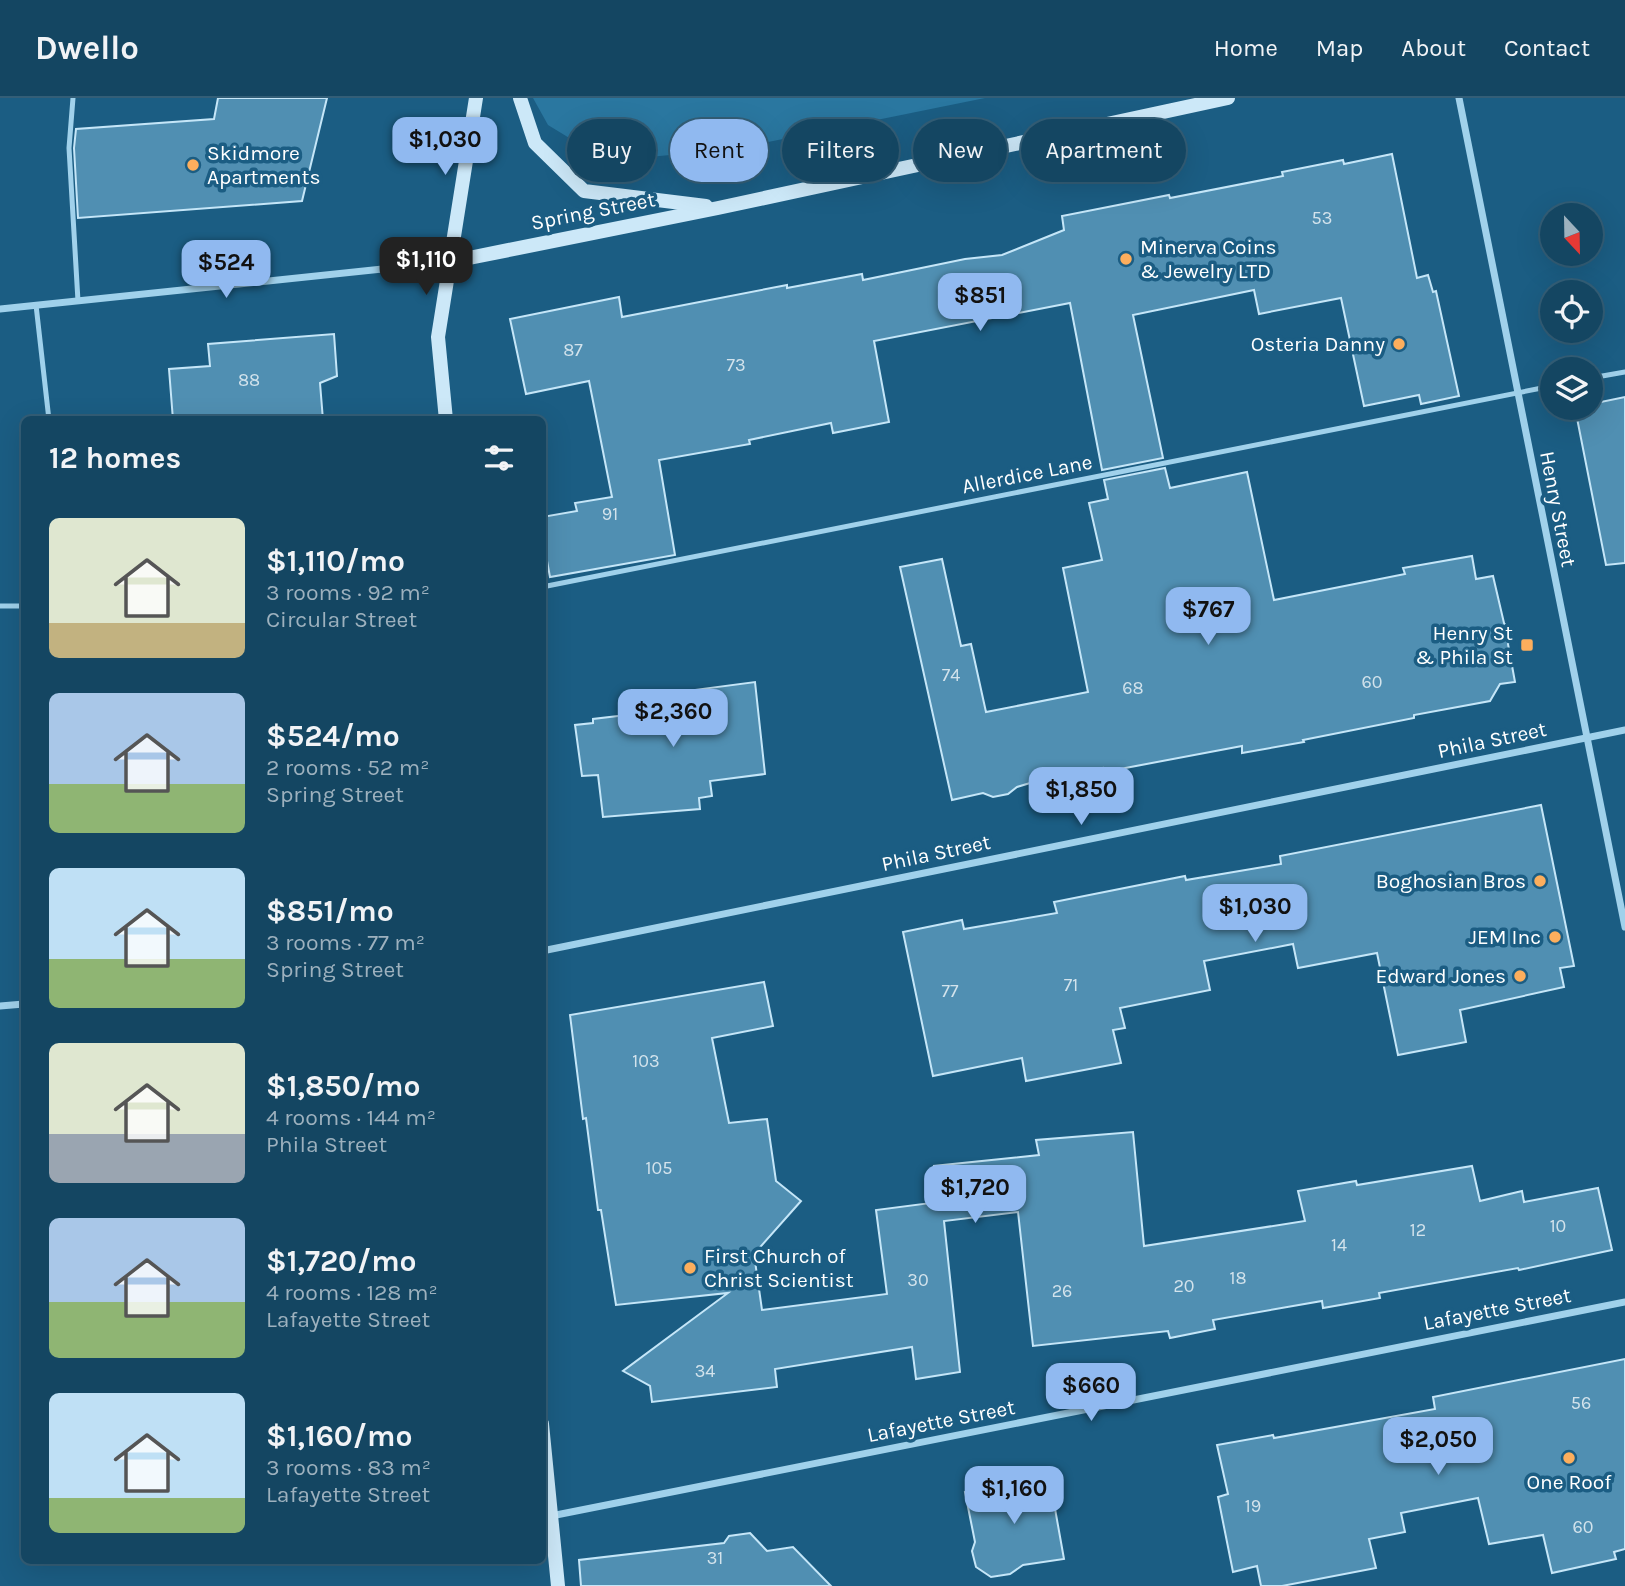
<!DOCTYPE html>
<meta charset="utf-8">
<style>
body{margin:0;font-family:Karla,sans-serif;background:#21506b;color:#f1f3f6;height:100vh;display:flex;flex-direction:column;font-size:26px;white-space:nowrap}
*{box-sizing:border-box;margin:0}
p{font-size:23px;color:#9db1be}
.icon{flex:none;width:38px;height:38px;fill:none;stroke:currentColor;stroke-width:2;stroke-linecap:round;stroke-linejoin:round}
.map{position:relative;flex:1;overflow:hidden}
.drawer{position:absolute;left:21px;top:318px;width:525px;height:1148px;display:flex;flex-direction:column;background:#144662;border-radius:10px;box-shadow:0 7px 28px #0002,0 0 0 2px #335e77}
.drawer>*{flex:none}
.hud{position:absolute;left:567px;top:21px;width:665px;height:63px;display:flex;gap:14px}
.needle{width:46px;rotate:158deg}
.fabs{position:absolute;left:1540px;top:105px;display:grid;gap:14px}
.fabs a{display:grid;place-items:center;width:63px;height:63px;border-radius:50%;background:#144662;box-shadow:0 7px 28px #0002,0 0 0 2px #335e77;font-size:35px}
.price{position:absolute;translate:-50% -60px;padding:0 16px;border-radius:14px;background:#90b9f0;color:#111;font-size:23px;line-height:46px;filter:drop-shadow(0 2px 4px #0008)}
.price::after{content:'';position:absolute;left:50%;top:42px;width:21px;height:16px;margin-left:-10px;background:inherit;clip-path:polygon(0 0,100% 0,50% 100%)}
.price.current{background:#222;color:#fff}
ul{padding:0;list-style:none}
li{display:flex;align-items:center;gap:21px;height:175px;padding:0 28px}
li span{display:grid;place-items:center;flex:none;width:196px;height:140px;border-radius:10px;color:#555}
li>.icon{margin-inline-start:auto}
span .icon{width:84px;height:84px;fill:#fffc;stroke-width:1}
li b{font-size:30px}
h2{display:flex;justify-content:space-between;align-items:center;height:84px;padding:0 28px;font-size:30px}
.tag{padding:0 24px;border-radius:32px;background:#144662;box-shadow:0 7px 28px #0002,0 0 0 2px #335e77;font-size:24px;line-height:63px}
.tag.current{background:#90b9f0;color:#111}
header{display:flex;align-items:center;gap:42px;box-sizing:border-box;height:98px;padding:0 35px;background:#144662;border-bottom:2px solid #335e77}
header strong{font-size:33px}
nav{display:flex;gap:38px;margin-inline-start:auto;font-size:24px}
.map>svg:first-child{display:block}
.green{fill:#2a77a0}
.building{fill:#508fb2;stroke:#c5e6f8;stroke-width:2}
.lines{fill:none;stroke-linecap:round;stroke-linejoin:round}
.lane{stroke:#a0d1eb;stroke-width:5}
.street{stroke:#a0d1eb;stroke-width:7}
.secondary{stroke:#cce8f8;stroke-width:14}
.poi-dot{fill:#fcae5d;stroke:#1b5d83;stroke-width:2.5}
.labels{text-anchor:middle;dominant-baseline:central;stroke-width:7;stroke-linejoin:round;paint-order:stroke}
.number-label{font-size:18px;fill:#d3e3ec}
.poi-label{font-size:21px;fill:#fff;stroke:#1b5d83;text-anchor:end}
.street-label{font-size:21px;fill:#fff;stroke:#1b5d83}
</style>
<header>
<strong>Dwello</strong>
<nav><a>Home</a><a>Map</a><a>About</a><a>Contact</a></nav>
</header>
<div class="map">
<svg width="1625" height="1488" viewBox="0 0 1625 1488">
<rect width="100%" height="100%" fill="#1b5d83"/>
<path class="green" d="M533 0H985L733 51 607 63 548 27Z"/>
<g class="building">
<path d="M218 0H327L302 103 78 120 74 50 76 31 214 21Z"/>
<path d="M1392 56 1417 180 1428 177 1433 194 1436 193 1459 298 1421 306 1419 297 1364 308 1341 200 1259 216 1254 192 1133 217 1163 360 1102 372 1070 205 874 243 889 324 833 335 831 325 749 342 750 346 659 362 675 457 550 479 542 436V419L577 413 575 405 612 399 589 283 526 296 510 221 619 199 622 219 787 187V190L862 176 863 182 965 161 1002 157 1064 132 1062 118 1169 97 1170 100 1283 78 1282 74 1343 62 1344 66Z"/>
<path d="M334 236 337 278 320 285 323 322H173L169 271 210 268 208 246Z"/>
<path d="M1625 299V465L1606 467 1575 310H1591V306Z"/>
<path d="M1165 370 1170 390 1247 374 1274 502 1405 476 1403 470 1472 458 1476 481 1493 478 1504 525 1512 535 1508 546 1515 584 1500 586 1490 603 1414 617V620L1303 642 1304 644 1242 655V648L1104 674 1103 670 1050 679 1017 689 1008 696 993 699 983 695 952 702 900 469 942 461 961 548 971 546 986 614 1088 594 1063 470 1102 462 1089 405 1108 401 1104 382Z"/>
<path d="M755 584 765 676 710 683 712 698 699 700 700 711 603 719 598 677 582 678 575 627 593 625V621L644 615 641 599Z"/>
<path d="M1541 707 1574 868 1560 870 1564 889 1460 912 1466 944 1398 957 1377 855 1298 870 1293 846 1204 863 1210 892 1120 910 1125 930 1113 932 1121 965 1026 983 1022 960 933 978 903 834 962 822 964 831 1057 815 1054 804 1185 778 1186 782 1281 766 1280 758Z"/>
<path d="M764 884 773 928 712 940 729 1025 767 1021 776 1083 801 1103 754 1156 762 1212 887 1196 876 1112 939 1104 934 1068 1039 1057 1036 1042 1133 1034 1144 1148 1305 1123 1298 1093 1356 1083 1357 1087 1472 1068 1480 1103 1522 1093 1524 1104 1598 1090 1612 1152 1519 1172 1518 1170 1379 1195 1380 1200 1323 1210 1322 1203 1213 1222 1215 1231 1170 1240 1168 1233 1033 1248 1018 1114 944 1123 960 1274 916 1281 912 1249 775 1271 777 1289 652 1304 650 1288 623 1273 728 1195 616 1207 601 1112H598L586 1020 583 1021 570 917Z"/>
<path d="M1625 1261V1451L1614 1454 1616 1461 1552 1475 1543 1437 1489 1446 1478 1400 1401 1415 1405 1434 1369 1441 1376 1470 1282 1488H1261L1257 1468 1233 1474 1218 1399 1228 1396 1217 1347 1273 1337 1274 1340 1435 1311 1433 1299Z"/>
<path d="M1049 1377 1064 1461 1023 1467 1010 1476 991 1479 976 1469 972 1453 975 1444 965 1394Z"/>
<path d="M750 1435 767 1453 793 1449 831 1488H581L579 1462 724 1445 729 1438Z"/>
</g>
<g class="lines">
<g class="lane">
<path d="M73 0 69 50 78 203"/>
<path d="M36 207 49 322"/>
<path d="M1591 280 1625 274"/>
<path d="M542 489 1552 288"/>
<path d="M0 508H24"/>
</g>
<g class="street">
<path d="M1459 0 1625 829"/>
<path d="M0 211 449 164"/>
<path d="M542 853 1625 632"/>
<path d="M0 908 24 906"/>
<path d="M551 1418 1625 1204"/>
</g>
<g class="secondary">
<path d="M520 0 535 45 584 93 706 108"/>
<path d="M449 164 718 110 1228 0"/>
<path d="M446 322 438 239 476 0"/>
<path d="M542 1326 558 1488"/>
</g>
</g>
<g class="poi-dot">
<circle cx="193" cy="67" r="7"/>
<circle cx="1126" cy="161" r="7"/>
<circle cx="1399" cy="246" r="7"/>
<rect x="1520" y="540" width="14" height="14" rx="3.5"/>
<circle cx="1540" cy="783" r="7"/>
<circle cx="1555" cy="839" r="7"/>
<circle cx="1520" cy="878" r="7"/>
<circle cx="690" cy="1170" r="7"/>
<circle cx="1569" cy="1360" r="7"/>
</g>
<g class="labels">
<g class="number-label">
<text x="1322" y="120">53</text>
<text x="573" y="252">87</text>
<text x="736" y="267">73</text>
<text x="249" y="282">88</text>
<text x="610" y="416">91</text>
<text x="951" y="577">74</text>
<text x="1372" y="584">60</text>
<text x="1133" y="590">68</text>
<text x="1071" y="887">71</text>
<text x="950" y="893">77</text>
<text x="646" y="963">103</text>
<text x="659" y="1070">105</text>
<text x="1558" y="1128">10</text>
<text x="1418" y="1132">12</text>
<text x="1339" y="1147">14</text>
<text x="1238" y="1180">18</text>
<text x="918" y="1182">30</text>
<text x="1184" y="1188">20</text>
<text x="1062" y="1193">26</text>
<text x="705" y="1273">34</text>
<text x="1581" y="1305">56</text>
<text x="1253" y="1408">19</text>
<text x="1583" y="1429">60</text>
<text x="715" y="1460">31</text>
</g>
<g class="poi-label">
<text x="207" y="55" text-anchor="start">Skidmore<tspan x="207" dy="24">Apartments</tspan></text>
<text x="1140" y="149" text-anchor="start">Minerva Coins<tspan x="1140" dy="24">&amp; Jewelry LTD</tspan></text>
<text x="1385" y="246">Osteria Danny</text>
<text x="1513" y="535">Henry St<tspan x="1513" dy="24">&amp; Phila St</tspan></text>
<text x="1526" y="783">Boghosian Bros</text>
<text x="1541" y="839">JEM Inc</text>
<text x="1506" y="878">Edward Jones</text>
<text x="704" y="1158" text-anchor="start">First Church of<tspan x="704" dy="24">Christ Scientist</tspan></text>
<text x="1569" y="1384" text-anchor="middle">One Roof</text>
</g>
<g class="street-label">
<text transform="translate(593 113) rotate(-11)">Spring Street</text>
<text transform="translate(1027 376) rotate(-11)">Allerdice Lane</text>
<text transform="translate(1558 411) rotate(79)">Henry Street</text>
<text transform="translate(1492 642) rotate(-12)">Phila Street</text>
<text transform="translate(936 755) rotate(-12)">Phila Street</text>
<text transform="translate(1497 1211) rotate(-11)">Lafayette Street</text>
<text transform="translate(941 1323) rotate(-11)">Lafayette Street</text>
</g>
</g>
</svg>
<div class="fabs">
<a><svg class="needle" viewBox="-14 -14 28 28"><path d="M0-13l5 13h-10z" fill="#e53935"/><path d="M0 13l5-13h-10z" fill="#9db1be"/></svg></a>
<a><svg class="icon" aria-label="locate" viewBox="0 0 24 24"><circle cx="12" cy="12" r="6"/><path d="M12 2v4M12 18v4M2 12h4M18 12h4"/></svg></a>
<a><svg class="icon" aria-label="layers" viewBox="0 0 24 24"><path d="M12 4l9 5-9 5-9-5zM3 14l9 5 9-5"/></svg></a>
</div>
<b class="price" style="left:445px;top:79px">$1,030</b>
<b class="price current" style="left:426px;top:199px">$1,110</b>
<b class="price" style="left:226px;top:202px">$524</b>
<b class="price" style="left:980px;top:235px">$851</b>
<b class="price" style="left:1208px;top:549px">$767</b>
<b class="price" style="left:673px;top:651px">$2,360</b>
<b class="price" style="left:1081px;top:729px">$1,850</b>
<b class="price" style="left:1255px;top:846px">$1,030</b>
<b class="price" style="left:975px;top:1127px">$1,720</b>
<b class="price" style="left:1091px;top:1325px">$660</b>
<b class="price" style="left:1438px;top:1379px">$2,050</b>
<b class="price" style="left:1014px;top:1428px">$1,160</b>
<div class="hud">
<a class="tag">Buy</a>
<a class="tag current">Rent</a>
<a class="tag">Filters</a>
<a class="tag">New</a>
<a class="tag">Apartment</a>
</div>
<section class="drawer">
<h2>12 homes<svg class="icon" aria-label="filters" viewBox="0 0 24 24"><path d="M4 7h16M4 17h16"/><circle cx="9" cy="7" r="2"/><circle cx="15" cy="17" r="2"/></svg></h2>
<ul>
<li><span style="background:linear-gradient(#dfe7d0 75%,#c2b280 0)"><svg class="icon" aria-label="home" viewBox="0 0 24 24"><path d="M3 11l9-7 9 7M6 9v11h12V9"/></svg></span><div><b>$1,110/mo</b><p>3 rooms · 92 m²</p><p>Circular Street</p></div></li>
<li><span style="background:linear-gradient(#a9c7e8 65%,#8fb573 0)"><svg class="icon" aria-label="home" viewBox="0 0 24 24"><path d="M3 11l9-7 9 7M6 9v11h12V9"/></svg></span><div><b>$524/mo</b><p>2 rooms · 52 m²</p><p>Spring Street</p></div></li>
<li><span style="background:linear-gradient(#bfe0f5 65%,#8fb573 0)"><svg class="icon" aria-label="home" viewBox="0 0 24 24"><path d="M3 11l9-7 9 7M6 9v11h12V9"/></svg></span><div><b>$851/mo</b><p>3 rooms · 77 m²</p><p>Spring Street</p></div></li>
<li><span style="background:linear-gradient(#dfe7d0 65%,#9aa5b1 0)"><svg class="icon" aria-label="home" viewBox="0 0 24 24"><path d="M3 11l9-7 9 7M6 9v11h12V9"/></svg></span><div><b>$1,850/mo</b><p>4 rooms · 144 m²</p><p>Phila Street</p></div></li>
<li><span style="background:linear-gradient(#a9c7e8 60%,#8fb573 0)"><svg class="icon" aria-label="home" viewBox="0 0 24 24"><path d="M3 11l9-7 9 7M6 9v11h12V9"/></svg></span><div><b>$1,720/mo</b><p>4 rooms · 128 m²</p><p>Lafayette Street</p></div></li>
<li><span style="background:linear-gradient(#bfe0f5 75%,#8fb573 0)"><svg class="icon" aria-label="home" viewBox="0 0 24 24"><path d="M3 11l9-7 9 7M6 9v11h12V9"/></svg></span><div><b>$1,160/mo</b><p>3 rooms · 83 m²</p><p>Lafayette Street</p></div></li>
</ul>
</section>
</div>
